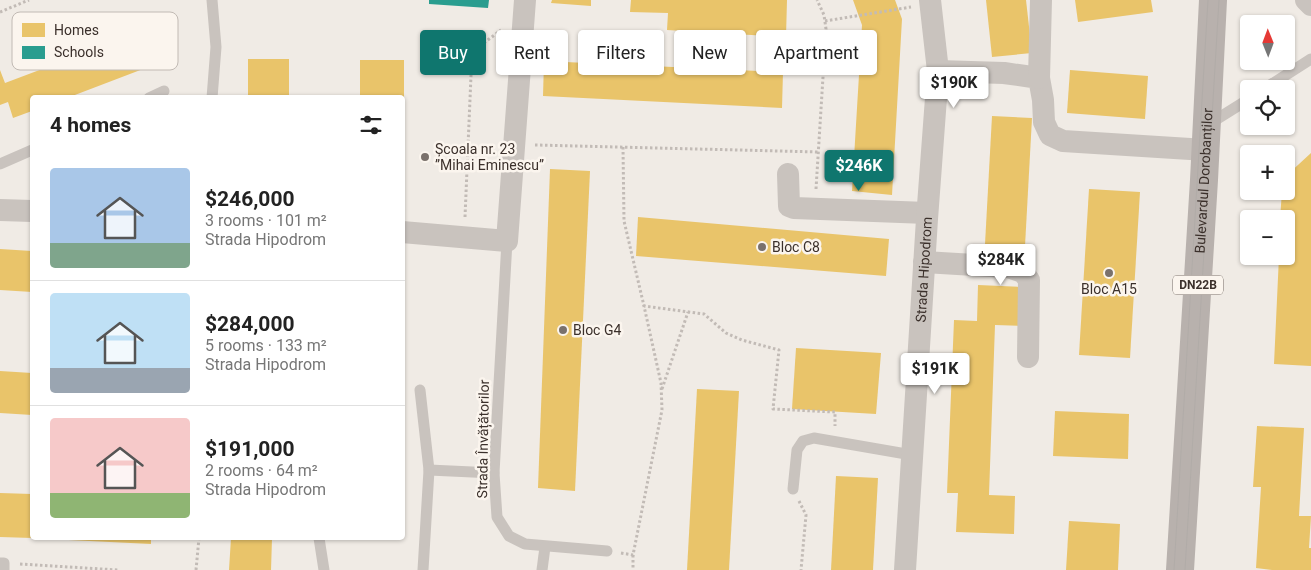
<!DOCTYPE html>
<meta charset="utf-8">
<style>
body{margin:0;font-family:Roboto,sans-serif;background:#f2f2f2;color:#222;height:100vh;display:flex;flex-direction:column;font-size:19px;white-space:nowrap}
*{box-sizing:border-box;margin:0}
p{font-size:16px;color:#767676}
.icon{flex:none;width:28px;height:28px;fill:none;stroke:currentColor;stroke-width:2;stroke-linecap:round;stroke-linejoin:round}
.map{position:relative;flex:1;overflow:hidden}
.sheet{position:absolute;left:30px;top:95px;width:375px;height:445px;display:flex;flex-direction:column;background:#fff;border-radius:5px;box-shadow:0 1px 4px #0004}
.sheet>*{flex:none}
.banner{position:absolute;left:420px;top:30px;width:475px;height:45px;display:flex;gap:10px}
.needle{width:32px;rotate:359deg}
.tools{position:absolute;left:1240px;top:15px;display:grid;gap:10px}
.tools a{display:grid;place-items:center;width:55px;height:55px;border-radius:5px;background:#fff;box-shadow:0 1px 4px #0004;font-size:25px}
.price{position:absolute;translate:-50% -42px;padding:0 11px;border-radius:5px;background:#fff;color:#222;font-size:16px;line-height:32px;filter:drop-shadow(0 1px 2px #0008)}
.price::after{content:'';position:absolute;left:50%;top:30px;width:15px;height:11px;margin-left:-8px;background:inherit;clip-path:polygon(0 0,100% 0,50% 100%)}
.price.on{background:#0f766e;color:#fff}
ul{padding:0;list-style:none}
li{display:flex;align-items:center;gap:15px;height:125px;padding:0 20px}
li+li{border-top:1px solid #e0e0e0}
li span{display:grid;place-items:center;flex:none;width:140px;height:100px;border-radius:5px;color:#555}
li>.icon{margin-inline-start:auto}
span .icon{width:60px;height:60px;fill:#fffc;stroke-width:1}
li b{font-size:21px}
h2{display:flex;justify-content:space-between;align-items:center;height:60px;padding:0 20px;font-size:21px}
.pill{padding:0 18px;border-radius:5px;background:#fff;box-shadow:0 1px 4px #0004;font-size:18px;line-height:45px}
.pill.on{background:#0f766e;color:#fff}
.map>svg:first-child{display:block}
.homes{fill:#e9c46a}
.schools{fill:#2a9d8f}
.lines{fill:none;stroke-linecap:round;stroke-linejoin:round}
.path{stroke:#c2bbb6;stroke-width:3;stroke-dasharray:2.5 2.5;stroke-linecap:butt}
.service{stroke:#c9c3be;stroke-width:11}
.minor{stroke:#c9c3be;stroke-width:22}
.primary{stroke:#b8b1ad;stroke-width:28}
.tram{stroke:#b1aca8;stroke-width:1}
.poi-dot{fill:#7a716c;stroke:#fbf5ee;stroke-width:2}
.labels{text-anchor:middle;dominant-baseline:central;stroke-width:5;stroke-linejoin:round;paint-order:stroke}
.shield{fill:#fbf5ee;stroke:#756b66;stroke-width:1}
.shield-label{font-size:12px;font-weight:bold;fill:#3b302b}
.poi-label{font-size:14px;fill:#3b302b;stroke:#fbf5ee;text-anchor:start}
.street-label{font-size:14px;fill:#3b302b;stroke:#fbf5ee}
.key{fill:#fbf5ee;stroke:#c1bab4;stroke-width:1}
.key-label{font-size:14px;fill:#3b302b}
</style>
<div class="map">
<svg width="1311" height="570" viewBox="0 0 1311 570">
<rect width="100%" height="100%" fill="#f0ebe5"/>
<g class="homes">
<path d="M552 0H591V6L551 3Z"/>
<path d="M631 0H787L786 37 667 30 668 13 630 12Z"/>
<path d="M853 0H895L902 19 892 195 852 191 862 25Z"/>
<path d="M986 0H1026L1032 53 992 57Z"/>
<path d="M1075 0H1151L1153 12 1078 22Z"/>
<path d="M151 28 164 61 67 98H32V111L13 118 8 102 0 105V70L5 83Z"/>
<rect x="248" y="59" width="41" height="39"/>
<rect x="360" y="60" width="44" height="38"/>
<path d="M544 61 783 72 782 108 543 96Z"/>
<path d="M1070 70 1148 76 1145 119 1067 113Z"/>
<path d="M992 116 1032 118 1025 246 985 244Z"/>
<rect x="402" y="124" width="2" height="62"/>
<path d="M1311 153V366L1274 364 1279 256H1286V219H1280L1282 191H1286V176Z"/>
<path d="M550 169 590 171 575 491 538 488Z"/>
<path d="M1089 189 1140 192 1130 358 1079 355Z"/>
<path d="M638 217 889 239 886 276 636 256Z"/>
<path d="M0 249 32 251V292L0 290Z"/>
<path d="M978 285 1024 287 1022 326 995 325 989 495 1015 496 1014 534 956 532 958 493H947L954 320 977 321Z"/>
<path d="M796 348 881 353 876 414 792 409Z"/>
<path d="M0 371 32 373V415L0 413Z"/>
<path d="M697 389 739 391 729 570H687Z"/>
<path d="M1055 411 1129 414 1128 459 1053 456Z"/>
<path d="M1257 426 1304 428 1299 516H1311L1309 548H1311V570H1272L1256 568 1261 487H1253Z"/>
<path d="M836 476 878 478 873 570H831Z"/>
<path d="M0 493 32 494V538L0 537Z"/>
<path d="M1069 521 1120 524 1118 570H1066Z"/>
<path d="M48 538H151V544L48 539Z"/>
<path d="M231 538H272L271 570H229Z"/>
</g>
<path class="schools" d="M429 0H489L488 8 429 4Z"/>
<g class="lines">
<g class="path">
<path d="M0 12 29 0"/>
<path d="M825 21 911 7"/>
<path d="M535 145 819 152"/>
<path d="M623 147 624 221 644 306"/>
<path d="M816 189 826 29 824 15 817 0"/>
<path d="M465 217 472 52 501 30"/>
<path d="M662 389 688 312"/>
<path d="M799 501 806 515 801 570"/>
<path d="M621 553 633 555 662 410 661 383 644 306 704 314 726 333 742 340 779 350 773 409 835 412V426"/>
<path d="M633 555V570"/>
<path d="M20 564 118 570"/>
<path d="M196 570 199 538"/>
</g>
<g class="service">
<path d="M1264 89 1311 59"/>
<path d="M149 98 164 91"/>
<path d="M212 98 216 47 212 0"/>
<path d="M1209 124 1249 99"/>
<path d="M0 164 32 150"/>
<path d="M507 241 494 473 497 517 509 536 525 544 607 551"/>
<path d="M420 390 429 470 423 570"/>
<path d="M429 470 494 473"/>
<path d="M793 489 797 450 803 441 814 438 912 455"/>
<path d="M319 538 324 570"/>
<path d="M0 563H4V570"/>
<path d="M542 570 545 547"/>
</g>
<g class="minor">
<path d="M1306 0 1311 5"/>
<path d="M938 71 1004 73 1039 78 1043 100 1044 122 1050 135 1063 141 1206 150"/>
<path d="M1039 78 1041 0"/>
<path d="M788 174 789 206 794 208 927 213"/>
<path d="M0 210 32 211"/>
<path d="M402 232 507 241 525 0"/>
<path d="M924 262 1008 267 1023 272 1029 280 1028 357"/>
<path id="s1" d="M905 570 927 219 938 71 930 0"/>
</g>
<path class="primary" id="s2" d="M1180 570 1204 180 1213 0"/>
<g class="tram">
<path d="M1174 570 1208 0"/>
<path d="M1185 570 1219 0"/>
</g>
</g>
<g class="poi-dot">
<circle cx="425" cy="157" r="5"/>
<circle cx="762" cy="247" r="5"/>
<circle cx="1109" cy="273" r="5"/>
<circle cx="563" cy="330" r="5"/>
</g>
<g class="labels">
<rect class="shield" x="1173" y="275.5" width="50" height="19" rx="4"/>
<g class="shield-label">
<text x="1198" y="285">DN22B</text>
</g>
<g class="poi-label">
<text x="435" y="149">Școala nr. 23<tspan x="435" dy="16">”Mihai Eminescu”</tspan></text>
<text x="772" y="247">Bloc C8</text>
<text x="1109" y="289" text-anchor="middle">Bloc A15</text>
<text x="573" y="330">Bloc G4</text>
</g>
<g class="street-label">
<text stroke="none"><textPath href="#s2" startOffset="390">Bulevardul Dorobanților</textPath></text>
<text stroke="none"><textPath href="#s1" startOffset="301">Strada Hipodrom</textPath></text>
<text transform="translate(483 439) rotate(-89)">Strada Învățătorilor</text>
</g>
</g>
<rect x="12" y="12" width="166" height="58" rx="8" class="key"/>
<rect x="22" y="23" width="23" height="14" fill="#e9c46a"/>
<rect x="22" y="46" width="23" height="13" fill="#2a9d8f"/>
<g class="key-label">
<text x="54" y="35">Homes</text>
<text x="54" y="57">Schools</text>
</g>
</svg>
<div class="tools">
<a><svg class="needle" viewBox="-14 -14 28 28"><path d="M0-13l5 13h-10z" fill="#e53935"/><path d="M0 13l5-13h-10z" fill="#767676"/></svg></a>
<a><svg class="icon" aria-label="locate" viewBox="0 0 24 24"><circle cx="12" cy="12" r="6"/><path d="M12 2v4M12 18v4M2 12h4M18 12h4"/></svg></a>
<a>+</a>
<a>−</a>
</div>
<b class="price" style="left:954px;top:109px">$190K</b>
<b class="price on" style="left:859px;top:192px">$246K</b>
<b class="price" style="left:1001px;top:286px">$284K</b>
<b class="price" style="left:935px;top:395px">$191K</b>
<div class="banner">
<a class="pill on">Buy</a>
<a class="pill">Rent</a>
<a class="pill">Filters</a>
<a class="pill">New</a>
<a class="pill">Apartment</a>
</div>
<section class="sheet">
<h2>4 homes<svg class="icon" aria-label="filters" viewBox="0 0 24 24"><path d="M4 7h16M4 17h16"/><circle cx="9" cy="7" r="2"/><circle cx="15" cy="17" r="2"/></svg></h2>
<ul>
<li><span style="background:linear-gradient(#a9c7e8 75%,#7fa58c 0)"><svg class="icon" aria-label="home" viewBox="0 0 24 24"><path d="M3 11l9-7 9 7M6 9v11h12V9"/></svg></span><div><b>$246,000</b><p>3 rooms · 101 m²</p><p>Strada Hipodrom</p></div></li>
<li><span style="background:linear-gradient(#bfe0f5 75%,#9aa5b1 0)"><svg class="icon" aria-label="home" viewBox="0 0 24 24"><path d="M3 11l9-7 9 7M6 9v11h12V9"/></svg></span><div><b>$284,000</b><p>5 rooms · 133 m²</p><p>Strada Hipodrom</p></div></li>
<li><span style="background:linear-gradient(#f6c9c9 75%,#8fb573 0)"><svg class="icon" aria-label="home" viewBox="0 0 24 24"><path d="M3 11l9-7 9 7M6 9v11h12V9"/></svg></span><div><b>$191,000</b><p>2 rooms · 64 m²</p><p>Strada Hipodrom</p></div></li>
</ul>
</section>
</div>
